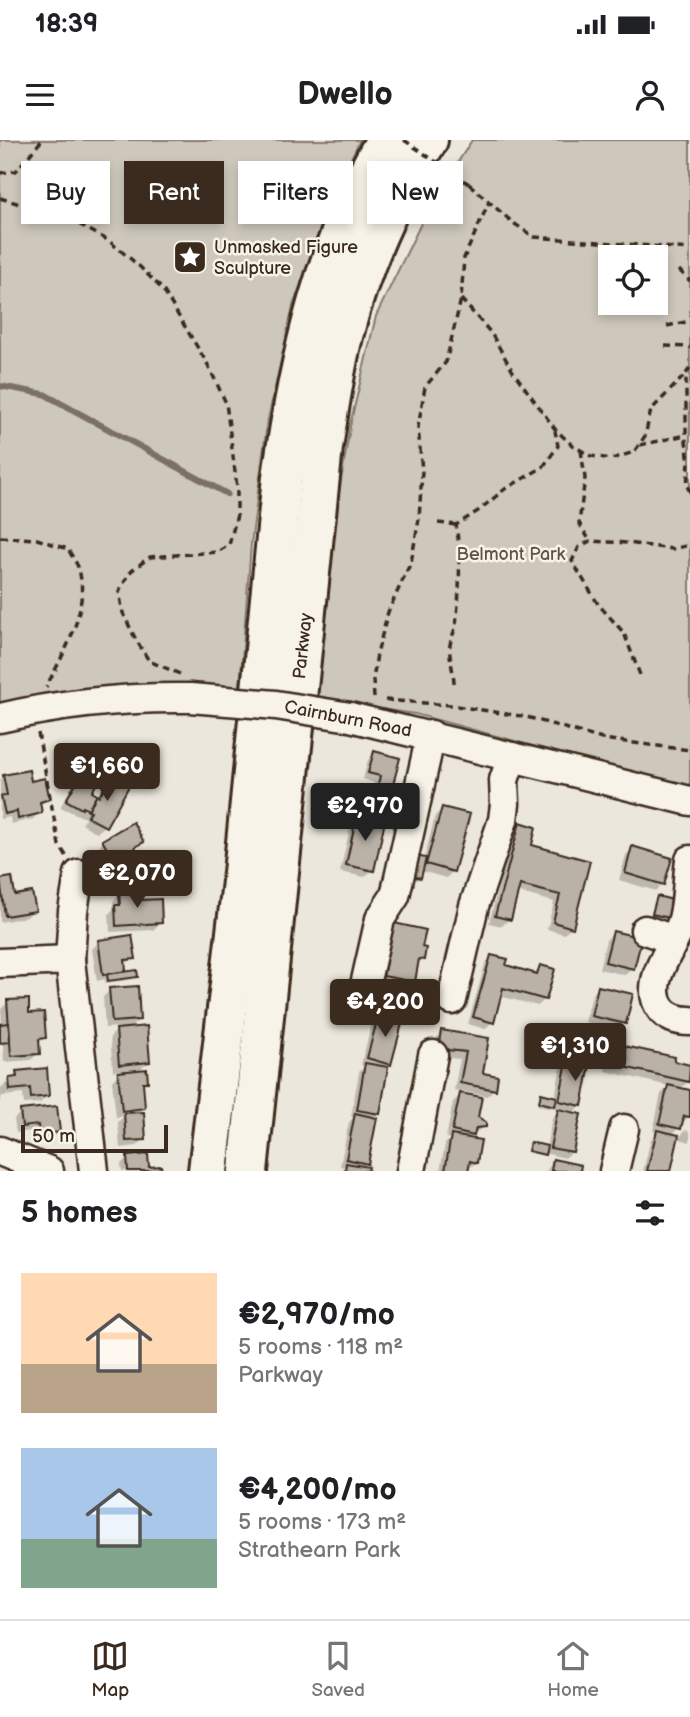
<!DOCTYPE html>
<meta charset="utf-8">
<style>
body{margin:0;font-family:"Balsamiq Sans",sans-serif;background:#f2f2f2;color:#202124;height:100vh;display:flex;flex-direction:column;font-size:26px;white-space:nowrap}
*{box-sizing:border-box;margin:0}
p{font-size:23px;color:#757577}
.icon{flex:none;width:38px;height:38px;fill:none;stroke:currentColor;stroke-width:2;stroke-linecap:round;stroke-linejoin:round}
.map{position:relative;height:1031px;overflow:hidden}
.side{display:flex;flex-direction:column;background:#fff;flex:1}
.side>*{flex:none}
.hud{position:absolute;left:21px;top:21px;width:649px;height:63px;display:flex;gap:14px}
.controls{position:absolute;left:598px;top:105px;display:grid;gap:14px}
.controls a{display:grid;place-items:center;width:70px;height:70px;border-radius:0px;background:#fff;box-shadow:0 4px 10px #0003;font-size:35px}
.scale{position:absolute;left:21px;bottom:18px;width:147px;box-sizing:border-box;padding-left:7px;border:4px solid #3b2a1e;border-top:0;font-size:19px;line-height:24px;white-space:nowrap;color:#3b2a1e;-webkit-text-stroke:5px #f7f3e8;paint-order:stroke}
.price{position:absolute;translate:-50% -60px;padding:0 16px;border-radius:7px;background:#3b2a1e;color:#fff;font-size:23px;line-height:46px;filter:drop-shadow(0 2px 4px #0008)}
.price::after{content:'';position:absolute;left:50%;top:42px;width:21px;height:16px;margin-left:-10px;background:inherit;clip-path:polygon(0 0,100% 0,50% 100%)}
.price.on{background:#222;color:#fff}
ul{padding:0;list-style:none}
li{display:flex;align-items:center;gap:21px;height:175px;padding:0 21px}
li span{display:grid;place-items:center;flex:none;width:196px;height:140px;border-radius:0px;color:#555}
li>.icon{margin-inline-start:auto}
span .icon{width:84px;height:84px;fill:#fffc;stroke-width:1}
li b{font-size:30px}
h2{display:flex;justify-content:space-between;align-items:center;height:84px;padding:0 21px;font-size:30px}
.tag{padding:0 24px;border-radius:0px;background:#fff;box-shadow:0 4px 10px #0003;font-size:24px;line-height:63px}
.tag.on{background:#3b2a1e;color:#fff}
.status{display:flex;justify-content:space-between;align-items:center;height:49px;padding:0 35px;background:#fff;direction:ltr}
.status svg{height:19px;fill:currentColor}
header{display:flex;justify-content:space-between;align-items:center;height:91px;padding:0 21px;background:#fff;font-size:32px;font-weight:700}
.dock{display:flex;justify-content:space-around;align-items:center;height:98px;border-top:2px solid #e0e0e0;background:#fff;font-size:19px;color:#757577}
.dock a{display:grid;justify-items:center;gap:4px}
.dock .on{color:#3b2a1e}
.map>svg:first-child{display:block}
.green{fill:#cec8bc;stroke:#84796d;stroke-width:2;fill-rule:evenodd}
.shadow{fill:#0003}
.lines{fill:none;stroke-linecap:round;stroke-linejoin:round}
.stream{stroke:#7c7064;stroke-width:6}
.building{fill:#bab2a7;stroke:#3b2a1e;stroke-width:2}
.minor-casing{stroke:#3b2a1e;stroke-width:33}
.highway-casing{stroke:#3b2a1e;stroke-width:44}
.path{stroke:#3b2a1e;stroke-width:3.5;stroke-dasharray:7 5;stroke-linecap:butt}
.minor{stroke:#f7f3e8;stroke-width:28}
.highway{stroke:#f7f3e8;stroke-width:38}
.minor-bridge-casing{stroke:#3b2a1e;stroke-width:33;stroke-linecap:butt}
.path-bridge{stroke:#3b2a1e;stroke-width:3.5;stroke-dasharray:7 5;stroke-linecap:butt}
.minor-bridge{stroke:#f7f3e8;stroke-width:28}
.labels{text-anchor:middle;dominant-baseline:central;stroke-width:5;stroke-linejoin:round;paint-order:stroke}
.poi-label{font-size:18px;fill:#3b2a1e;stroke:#f7f3e8;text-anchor:start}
.park-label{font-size:18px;fill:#605246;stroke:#f7f3e8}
.street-label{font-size:18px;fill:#3b2a1e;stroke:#f7f3e8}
</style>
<div class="status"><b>18:39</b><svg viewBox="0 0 49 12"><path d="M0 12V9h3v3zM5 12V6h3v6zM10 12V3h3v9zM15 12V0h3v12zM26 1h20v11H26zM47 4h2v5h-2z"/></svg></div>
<header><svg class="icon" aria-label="menu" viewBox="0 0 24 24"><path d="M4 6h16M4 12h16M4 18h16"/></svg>Dwello<svg class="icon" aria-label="person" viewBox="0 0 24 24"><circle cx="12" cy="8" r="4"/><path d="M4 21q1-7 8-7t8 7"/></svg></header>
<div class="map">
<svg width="690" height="1031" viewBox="0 0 690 1031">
<rect width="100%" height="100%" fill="#ece7dc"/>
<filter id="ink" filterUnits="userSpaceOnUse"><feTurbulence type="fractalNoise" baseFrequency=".0143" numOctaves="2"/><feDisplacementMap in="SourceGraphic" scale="14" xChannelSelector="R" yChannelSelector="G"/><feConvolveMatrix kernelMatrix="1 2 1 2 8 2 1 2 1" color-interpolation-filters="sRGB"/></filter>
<g filter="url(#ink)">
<g class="green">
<path d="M0 0H360L332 57 293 166 267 284 251 404 240 547 145 543 59 553 0 566Z"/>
<path d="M472 0H690V646L645 636 415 574 311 559 324 441 351 281 376 176 427 71ZM611 117H656V163H611Z"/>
</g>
<g class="shadow">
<path d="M375 613 388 655 381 662 370 659 374 643 363 639 368 620Z"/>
<path d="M81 636 89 653 97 657 104 650 106 652 115 641 127 647 104 686 97 693 82 684 85 678 60 667 74 643Z"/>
<path d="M4 637 30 643 48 659 39 666 40 672 33 679 11 684 10 677 0 679V641Z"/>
<path d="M442 669 453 731 446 738 421 731 417 740 409 739 424 720 435 676Z"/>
<path d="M358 676 372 730 365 737 340 732 351 683Z"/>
<path d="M520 684 529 707 588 722 571 787 564 794 547 789 554 762 517 752 509 779 502 786 489 783 513 691Z"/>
<path d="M132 685 142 702 135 709 137 716 130 723H146L123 736 110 721 104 724 96 709 103 702Z"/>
<path d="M633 708 663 744 656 751 619 740 626 715Z"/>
<path d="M11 739 14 757 34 770 27 777 0 782V741Z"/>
<path d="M119 742 148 750 145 753 138 754 139 762 160 783 153 790 110 792 109 774 113 769V761L117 757 116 745Z"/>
<path d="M657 758 667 777 664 780 650 777 654 761Z"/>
<path d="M394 785 420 809 422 819 416 825 413 841 406 848 377 842 387 792Z"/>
<path d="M613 793 632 828 625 835 599 829 606 800Z"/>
<path d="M99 802 134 818 124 825V830L121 834 136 836 133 839 105 843V839L97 841 92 809Z"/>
<path d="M491 817 504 826 533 834 540 827 544 860 538 866 499 856 492 882 485 889 468 884 485 824Z"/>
<path d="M598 848 624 883 617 890 585 882 592 855Z"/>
<path d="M110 850 139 879 129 889 148 921 138 932 146 941 141 946 143 968 137 974 144 999 137 1006 120 1008 118 982 124 976 116 977 112 941 122 930 113 931 110 897 120 887 105 888 103 857Z"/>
<path d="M8 862 28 875 44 898 38 904V913L31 920 4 922 3 905H0V885H2L1 869Z"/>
<path d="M379 875 390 924 387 927 378 973 373 979 366 1023 361 1028 366 1031H341L345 1027 340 1026 349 982 354 977H351L359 932 365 926 361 925 372 882Z"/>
<path d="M442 892 487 900 481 934 494 949 487 956 454 950 460 919 432 916 435 899Z"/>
<path d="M616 906 690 927 688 942 680 949 690 951 689 976 672 995 680 997 685 990 690 991V1002L677 998 669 1031H643L651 999 658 992 653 991 661 954 669 946 605 931 609 913Z"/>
<path d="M567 923 581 965 572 974V1012L565 1018 527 1009 531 1004 546 1008 552 978 560 969 537 965 539 958 542 955 555 958 560 930Z"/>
<path d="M17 933 47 956 40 963 24 964 23 954 2 956 0 961V942L1 948Z"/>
<path d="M460 955 484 986 468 999 476 1022 467 1031H440L445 1004 450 999 446 998 453 962Z"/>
<path d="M21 972 58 992 51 999 33 1001 31 991 16 993 14 979Z"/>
<path d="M128 1017 147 1028 160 1031H122L121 1024Z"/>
<path d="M554 1021 578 1031H546Z"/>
</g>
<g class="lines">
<path class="stream" d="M0 246 44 254 227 354"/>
</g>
<g class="building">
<path d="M374 611 400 618 390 656 376 652 380 636 368 633Z"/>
<path d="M29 630 31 641 45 638 50 659 40 662 42 673 18 679 17 671 5 674 1 656 7 655 3 635Z"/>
<path d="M81 634 97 643 92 652 97 655 88 670 83 667 82 669 66 660Z"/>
<path d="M115 638 129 646 106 687 87 677 91 671 88 670 97 655 99 656 104 648 108 651Z"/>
<path d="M442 667 470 674 454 732 426 724Z"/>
<path d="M357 674 385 681 374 731 346 725Z"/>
<path d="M133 682 144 702 135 707 139 716 123 725 118 715 112 718 102 700Z"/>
<path d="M520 682 536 687 532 705 590 721 573 788 553 782 560 755 520 745 511 780 495 776Z"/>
<path d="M632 706 672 718 664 745 625 733Z"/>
<path d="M147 713 151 721 126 735 122 727Z"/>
<path d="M415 716 426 718 421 738 411 736Z"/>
<path d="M12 737 15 755 32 752 36 771 5 776 0 739Z"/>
<path d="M149 738 150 751 119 752V740Z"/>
<path d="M119 752H140V760L161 759 162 783 116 786 115 765H120Z"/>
<path d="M657 756 673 760 669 778 652 774Z"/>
<path d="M394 783 426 790 422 807 426 808 424 820 419 819 415 842 383 836 387 816 382 815 384 804 389 805Z"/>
<path d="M613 791 642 798 634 829 605 822Z"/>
<path d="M132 795 136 819 125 820 126 831 103 835 98 800Z"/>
<path d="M491 815 508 819 506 825 537 834 540 825 555 829 546 860 503 848 494 883 473 877Z"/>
<path d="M137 830 138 837 108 841 107 834Z"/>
<path d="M138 846 140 880 112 882 109 848Z"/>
<path d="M598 846 633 854 626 884 591 876Z"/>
<path d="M29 859V873L44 872 46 898 39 899 40 914 11 916 7 860Z"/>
<path d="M379 873 403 880 391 925 367 918Z"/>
<path d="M9 883 10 902 0 903V884Z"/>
<path d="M147 886 150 922 119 925 116 889Z"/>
<path d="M441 890 489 898 483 933 498 936 496 950 460 943 466 912 438 909Z"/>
<path d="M615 904 675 917 674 921 690 925 689 942 611 924Z"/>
<path d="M567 921 590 925 582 966 559 961Z"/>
<path d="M365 923 388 927 380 974 357 970Z"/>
<path d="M47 928 49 956 31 958 30 948 10 950 9 938 17 937 16 931Z"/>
<path d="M147 929 148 942H143L145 968 122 971 118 932Z"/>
<path d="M668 945 690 950V977L684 976 681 989 659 984Z"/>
<path d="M460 953 482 957 478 977 486 982V987L476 988 474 996 452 991Z"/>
<path d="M541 953 557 957 555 966 539 962Z"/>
<path d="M57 966 60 992 39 995 38 985 22 987 20 970Z"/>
<path d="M558 969 581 974 573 1012 550 1008Z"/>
<path d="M144 972 146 1000 126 1001 124 973Z"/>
<path d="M355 973 377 978 368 1024 346 1019Z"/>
<path d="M657 990 679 995 671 1031H647Z"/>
<path d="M451 995 481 1000 477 1023 470 1021 468 1031H445Z"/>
<path d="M530 1002 547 1006 545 1015 528 1011Z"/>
<path d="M148 1014 149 1027 161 1026 162 1031H128L127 1016Z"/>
<path d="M553 1019 581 1025 580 1031H551Z"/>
<path d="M346 1023 369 1027 368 1031H345Z"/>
</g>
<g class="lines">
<g class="minor-casing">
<g id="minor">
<path d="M350 577 690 661"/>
<path d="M0 578C63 563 125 557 190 558"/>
<path d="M690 720C687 740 688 760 683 779 676 806 641 842 661 869 668 878 679 881 690 881"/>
<path d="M645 790 674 800"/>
<path d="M70 820 73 771 79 734"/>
<path d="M0 823 70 820 94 1031"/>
<path d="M365 845 380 779 395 756 431 595"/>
<path d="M452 860 474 766 503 680 505 664 504 640 512 617"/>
<path d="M0 1011 49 1031"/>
<path d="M411 1031 433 915"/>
<path d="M614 1031 624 989"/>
</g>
</g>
<g class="highway-casing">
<g id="highway">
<path d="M208 1031 243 733 282 337C299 217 324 106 386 0"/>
<path d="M248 1031 323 307C329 270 334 232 343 196 359 132 391 55 428 0"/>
</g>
</g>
<g class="path">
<path d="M0 33 16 31 42 0"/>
<path d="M469 44 512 82 534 97 690 109"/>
<path d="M0 58 70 79 109 101 138 125 163 150 208 225 226 263 237 347V375L229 405 217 412 150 417 131 431 119 451 123 473 135 498 149 521 180 534"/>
<path d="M679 130 690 141"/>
<path d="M461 159 491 193 512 230 555 289 572 305 591 316 612 319 634 312 645 296 651 270 686 234"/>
<path d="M667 186 690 181"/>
<path d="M665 206 690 207"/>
<path d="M690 228 686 234V301L689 322 687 346 690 352"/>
<path d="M640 305 686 295"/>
<path d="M581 310 585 338 579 383 590 401"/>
<path d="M438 383 456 385"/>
<path d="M0 397 37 399 68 409C72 417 79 425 80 434 88 473 64 513 46 547"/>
<path d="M640 535 624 493 598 464 572 421 579 407 590 401 628 403 672 409 690 405"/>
<path d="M454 543C454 533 448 513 450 505 451 498 455 491 456 484 460 451 461 418 456 385L478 371 505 349 543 327 558 306 555 291"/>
<path d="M374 558 373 540 377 514 388 472 411 422 419 379 422 331 418 287 425 247 446 222 461 159 464 118 489 62"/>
<path d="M385 560 450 565 527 577 602 599 690 610"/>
<path d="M38 593 59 705 67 717"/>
</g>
<use href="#minor" class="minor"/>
<use href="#highway" class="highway"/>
<g class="minor-bridge-casing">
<path id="minor-bridge" d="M190 558 276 565 350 577"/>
</g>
<path class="path-bridge" d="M404 0 469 44"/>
<use href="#minor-bridge" class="minor-bridge"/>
</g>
</g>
<defs>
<g id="sight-square" transform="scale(1.75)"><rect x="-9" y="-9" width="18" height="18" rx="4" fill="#3b2a1e" stroke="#f7f3e8"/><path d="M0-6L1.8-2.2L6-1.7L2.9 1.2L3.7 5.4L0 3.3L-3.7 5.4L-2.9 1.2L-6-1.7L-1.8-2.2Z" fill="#fff"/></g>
</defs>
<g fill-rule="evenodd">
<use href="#sight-square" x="190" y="117"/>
</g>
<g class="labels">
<g class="poi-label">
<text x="214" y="107">Unmasked Figure<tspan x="214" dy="21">Sculpture</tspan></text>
</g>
<g class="park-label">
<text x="511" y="414">Belmont Park</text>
</g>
<g class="street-label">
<text transform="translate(303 506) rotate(-84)">Parkway</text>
<text transform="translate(348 579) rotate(11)">Cairnburn Road</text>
</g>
</g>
</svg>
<div class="controls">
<a><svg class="icon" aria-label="locate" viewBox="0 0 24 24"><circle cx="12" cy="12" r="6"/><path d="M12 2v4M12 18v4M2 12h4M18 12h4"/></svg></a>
</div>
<div class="scale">50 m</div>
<b class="price" style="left:107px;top:663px">€1,660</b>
<b class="price on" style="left:365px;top:703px">€2,970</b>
<b class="price" style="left:137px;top:770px">€2,070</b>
<b class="price" style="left:385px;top:899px">€4,200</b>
<b class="price" style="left:575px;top:943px">€1,310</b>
<div class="hud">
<a class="tag">Buy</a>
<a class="tag on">Rent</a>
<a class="tag">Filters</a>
<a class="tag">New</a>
</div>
</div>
<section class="side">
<h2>5 homes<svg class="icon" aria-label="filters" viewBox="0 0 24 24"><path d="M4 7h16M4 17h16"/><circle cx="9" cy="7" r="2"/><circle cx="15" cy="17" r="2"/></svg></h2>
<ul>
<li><span style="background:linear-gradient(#ffd9b3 65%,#b9a48a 0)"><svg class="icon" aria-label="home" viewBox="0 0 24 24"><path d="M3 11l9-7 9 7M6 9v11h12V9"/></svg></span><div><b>€2,970/mo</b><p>5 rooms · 118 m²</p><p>Parkway</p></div></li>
<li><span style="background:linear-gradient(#a9c7e8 65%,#7fa58c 0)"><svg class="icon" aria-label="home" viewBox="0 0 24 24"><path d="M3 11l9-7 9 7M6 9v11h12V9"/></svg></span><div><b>€4,200/mo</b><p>5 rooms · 173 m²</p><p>Strathearn Park</p></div></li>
</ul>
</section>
<nav class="dock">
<a class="on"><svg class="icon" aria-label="map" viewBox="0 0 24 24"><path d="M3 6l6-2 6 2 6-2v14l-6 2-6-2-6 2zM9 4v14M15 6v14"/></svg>Map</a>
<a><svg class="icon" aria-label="saved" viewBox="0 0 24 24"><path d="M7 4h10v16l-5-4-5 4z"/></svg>Saved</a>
<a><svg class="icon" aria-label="home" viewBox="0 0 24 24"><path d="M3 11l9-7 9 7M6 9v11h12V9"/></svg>Home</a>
</nav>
